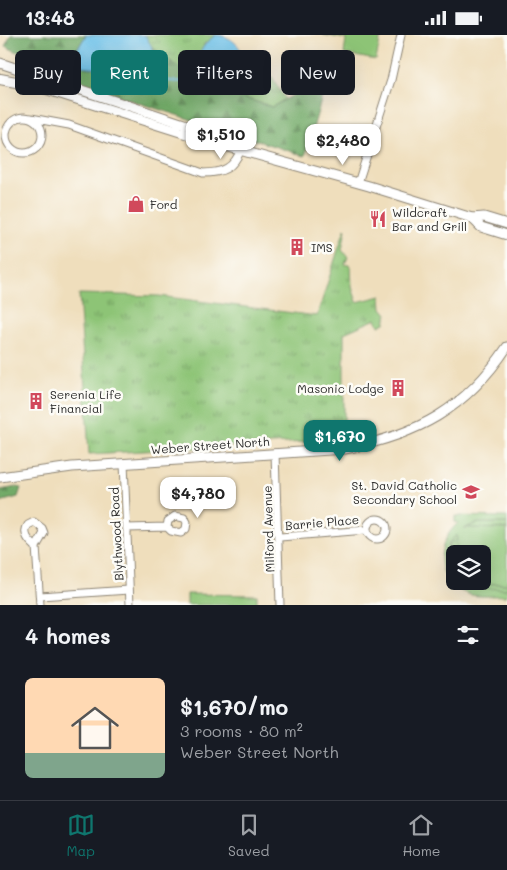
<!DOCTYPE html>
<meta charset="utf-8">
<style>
body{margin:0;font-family:Mali,sans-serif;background:#242831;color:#f1f3f6;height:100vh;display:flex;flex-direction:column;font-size:19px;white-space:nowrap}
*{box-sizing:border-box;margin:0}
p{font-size:16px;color:#9ea1a6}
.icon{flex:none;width:28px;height:28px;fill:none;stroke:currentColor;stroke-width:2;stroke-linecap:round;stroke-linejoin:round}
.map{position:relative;height:570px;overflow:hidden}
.sheet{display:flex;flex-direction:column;background:#171b24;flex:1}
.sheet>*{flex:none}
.guide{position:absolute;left:15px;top:15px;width:478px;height:45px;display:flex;gap:10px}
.tools{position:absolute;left:446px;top:510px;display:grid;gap:10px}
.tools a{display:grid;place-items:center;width:45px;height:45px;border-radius:8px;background:#171b24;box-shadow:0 5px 20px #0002;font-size:25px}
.price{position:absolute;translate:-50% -42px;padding:0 11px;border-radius:10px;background:#fff;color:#222;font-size:16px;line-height:32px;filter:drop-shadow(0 1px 2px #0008)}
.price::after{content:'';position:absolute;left:50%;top:30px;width:15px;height:11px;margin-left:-8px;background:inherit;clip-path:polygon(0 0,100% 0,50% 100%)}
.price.selected{background:#0f766e;color:#fff}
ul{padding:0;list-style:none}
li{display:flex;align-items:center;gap:15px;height:125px;padding:0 25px}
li+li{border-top:1px solid #363941}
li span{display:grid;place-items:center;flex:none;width:140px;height:100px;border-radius:8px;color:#555}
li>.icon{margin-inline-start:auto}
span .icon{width:60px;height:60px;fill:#fffc;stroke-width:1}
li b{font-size:21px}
h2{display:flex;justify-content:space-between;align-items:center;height:60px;padding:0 25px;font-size:21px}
.pill{padding:0 18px;border-radius:8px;background:#171b24;box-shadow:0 5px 20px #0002;font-size:18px;line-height:45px}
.pill.selected{background:#0f766e;color:#fff}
.status{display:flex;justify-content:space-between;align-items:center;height:35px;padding:0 25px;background:#171b24;direction:ltr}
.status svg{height:14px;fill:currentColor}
.tab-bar{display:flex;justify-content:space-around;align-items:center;height:70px;border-top:1px solid #363941;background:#171b24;font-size:14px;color:#9ea1a6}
.tab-bar a{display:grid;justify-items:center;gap:2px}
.tab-bar .selected{color:#0f766e}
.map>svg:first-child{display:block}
.grass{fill:url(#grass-tufts);stroke:#5c7850}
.forest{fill:url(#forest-firs);stroke:#4e6a49}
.park{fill:#8dc476;stroke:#5c7850;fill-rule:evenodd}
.water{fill:#6cc1e9;stroke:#4c768a}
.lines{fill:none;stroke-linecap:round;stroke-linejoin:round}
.stream{stroke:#6cc1e9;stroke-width:2}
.minor-casing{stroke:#8d8474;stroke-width:9}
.major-casing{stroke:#8d8474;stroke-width:11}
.highway-casing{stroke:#8d8474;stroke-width:12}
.minor{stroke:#fff;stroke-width:7}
.major{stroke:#fff;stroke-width:9}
.highway{stroke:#fff;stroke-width:10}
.labels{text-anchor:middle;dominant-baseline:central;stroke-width:5;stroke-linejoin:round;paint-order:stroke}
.poi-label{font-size:12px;fill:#2b2b2b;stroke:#fdfcf7;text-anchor:start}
.street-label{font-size:12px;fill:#2b2b2b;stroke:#fdfcf7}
</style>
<div class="status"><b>13:48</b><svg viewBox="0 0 49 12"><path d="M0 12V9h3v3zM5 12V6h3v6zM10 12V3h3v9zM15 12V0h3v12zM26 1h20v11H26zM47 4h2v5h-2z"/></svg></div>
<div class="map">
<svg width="507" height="570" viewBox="0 0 507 570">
<defs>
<pattern id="grass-tufts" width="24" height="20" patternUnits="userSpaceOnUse" patternTransform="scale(1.25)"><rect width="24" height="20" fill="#8dc476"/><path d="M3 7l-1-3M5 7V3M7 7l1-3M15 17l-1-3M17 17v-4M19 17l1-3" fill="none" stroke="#739f61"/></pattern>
<pattern id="forest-firs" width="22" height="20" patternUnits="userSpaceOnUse" patternTransform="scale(1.25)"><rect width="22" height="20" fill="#72aa67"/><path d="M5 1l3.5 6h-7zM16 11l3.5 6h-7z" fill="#5e8b55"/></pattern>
</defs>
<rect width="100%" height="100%" fill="#fdfcf7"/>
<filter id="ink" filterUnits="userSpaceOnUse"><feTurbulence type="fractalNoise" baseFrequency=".02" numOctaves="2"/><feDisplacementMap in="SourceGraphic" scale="10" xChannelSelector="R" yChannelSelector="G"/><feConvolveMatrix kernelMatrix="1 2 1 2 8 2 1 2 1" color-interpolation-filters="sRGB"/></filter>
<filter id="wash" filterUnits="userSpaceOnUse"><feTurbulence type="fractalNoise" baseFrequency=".0096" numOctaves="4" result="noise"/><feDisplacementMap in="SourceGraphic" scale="20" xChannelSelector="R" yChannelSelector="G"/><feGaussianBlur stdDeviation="1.12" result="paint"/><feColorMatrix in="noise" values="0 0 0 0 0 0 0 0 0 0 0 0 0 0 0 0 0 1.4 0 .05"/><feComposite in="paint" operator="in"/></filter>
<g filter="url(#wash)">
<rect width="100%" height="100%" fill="#efdebc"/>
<g class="grass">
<path d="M145 0H216L204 9 200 49 152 12Z"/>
<path d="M242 15 261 48 272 42 285 64 272 72 219 55 239 43 246 33Z"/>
<path d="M345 193 346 194 342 215 348 222 345 229 351 231 352 252 357 267 381 261 382 273 387 279 385 288 379 291 376 284 344 298V397L323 398 324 406 89 419 79 259 159 261 317 281Z"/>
<path d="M478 488H507V494L464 493Z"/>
<path d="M457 499 455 541C446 527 444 511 457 499Z"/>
<path d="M463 548 507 549V554L474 553Z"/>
</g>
<g class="forest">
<path d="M11 0H86L74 19 117 32 119 28C128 22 140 23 151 20L152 12 207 54 219 55 272 72 297 58 322 62 305 121 95 54 5 11Z"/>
<path d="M17 452 21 453 18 462 0 467V455Z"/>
</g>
<g class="park">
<path d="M323 0H381L376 25 344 19 346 4Z"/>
<path d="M455 481 507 482V488H478L464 493 507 494V549L463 548 474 553 507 554V561C495 560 479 563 468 559 434 548 434 509 458 488L455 487ZM457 500 456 519H482V546H455C455 531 436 515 457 500Z"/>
<path d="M187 559 257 560V570H187Z"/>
</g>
<g class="water">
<path d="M86 0H145L152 12 151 20 145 26C129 21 123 22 115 36L81 31 72 24Z"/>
<path d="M216 0C234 1 245 15 246 33 236 49 218 62 200 49 195 27 197 13 216 0Z"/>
</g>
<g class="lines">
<path class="stream" d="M145 26C160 50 173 48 199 44"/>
</g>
</g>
<g filter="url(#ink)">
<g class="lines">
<g class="minor-casing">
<g id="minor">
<circle cx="24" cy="100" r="18"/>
<path d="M31 83 69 90 203 138C223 138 234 133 241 114"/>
<path d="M358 148 391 45 401 0"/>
<path d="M275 418 280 570"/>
<path d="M124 428 130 570"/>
<circle cx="377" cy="494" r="10"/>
<path d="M127 493 167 492 171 496 181 498 186 494 187 487 184 483 175 481 168 486 167 492"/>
<path d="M280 502 366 495"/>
<path d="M36 512C29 506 22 499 28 490L34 487 42 493 44 498 36 512 40 570"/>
<path d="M40 561 129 555"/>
</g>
</g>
<g class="major-casing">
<g id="major">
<path d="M0 28 193 92 231 109"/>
<path d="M26 48 218 109 369 151 472 183 484 182 507 189"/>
<path d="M472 183 481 192 507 200"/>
<path d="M0 442 72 432 345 414C417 400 466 374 507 312"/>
</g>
</g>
<g class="highway-casing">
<path id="highway" d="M0 44 32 50"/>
</g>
<use href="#minor" class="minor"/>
<use href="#major" class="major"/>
<use href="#highway" class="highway"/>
</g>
</g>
<defs>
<g id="shop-bare" transform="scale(1.35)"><path d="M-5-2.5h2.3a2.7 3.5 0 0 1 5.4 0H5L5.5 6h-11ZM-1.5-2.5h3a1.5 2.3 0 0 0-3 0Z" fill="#d1495b" stroke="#fdfcf7" stroke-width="2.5" paint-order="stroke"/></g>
<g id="restaurant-bare" transform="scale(1.35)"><path d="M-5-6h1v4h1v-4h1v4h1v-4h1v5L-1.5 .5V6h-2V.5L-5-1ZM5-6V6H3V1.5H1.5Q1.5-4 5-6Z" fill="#d1495b" stroke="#fdfcf7" stroke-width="2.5" paint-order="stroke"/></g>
<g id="building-bare" transform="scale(1.35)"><path d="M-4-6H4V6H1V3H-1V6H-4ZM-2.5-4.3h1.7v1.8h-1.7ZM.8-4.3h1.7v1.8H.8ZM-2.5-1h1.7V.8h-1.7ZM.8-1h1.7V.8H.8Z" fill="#d1495b" stroke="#fdfcf7" stroke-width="2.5" paint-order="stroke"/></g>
<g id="school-bare" transform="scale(1.35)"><path d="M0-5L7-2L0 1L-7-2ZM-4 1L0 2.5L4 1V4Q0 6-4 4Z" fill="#d1495b" stroke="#fdfcf7" stroke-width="2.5" paint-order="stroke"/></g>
</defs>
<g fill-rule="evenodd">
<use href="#shop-bare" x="136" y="169"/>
<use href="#restaurant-bare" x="378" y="184"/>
<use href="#building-bare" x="297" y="212"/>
<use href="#building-bare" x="398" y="353"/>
<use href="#building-bare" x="36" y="366"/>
<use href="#school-bare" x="471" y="457"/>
</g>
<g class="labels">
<g class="poi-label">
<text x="150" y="169">Ford</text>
<text x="392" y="177">Wildcraft<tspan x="392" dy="14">Bar and Grill</tspan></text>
<text x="311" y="212">IMS</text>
<text x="384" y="353" text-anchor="end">Masonic Lodge</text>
<text x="50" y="359">Serenia Life<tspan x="50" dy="14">Financial</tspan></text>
<text x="457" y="450" text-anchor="end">St. David Catholic<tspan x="457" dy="14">Secondary School</tspan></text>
</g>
<g class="street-label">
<text transform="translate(210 410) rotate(-4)">Weber Street North</text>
<text transform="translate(322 487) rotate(-5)">Barrie Place</text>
<text transform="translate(268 494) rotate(-92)">Milford Avenue</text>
<text transform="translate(116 499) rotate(-93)">Blythwood Road</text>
</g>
</g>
</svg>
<div class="tools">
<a><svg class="icon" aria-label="layers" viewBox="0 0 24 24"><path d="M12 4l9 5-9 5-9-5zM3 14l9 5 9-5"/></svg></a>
</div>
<b class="price" style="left:221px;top:125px">$1,510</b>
<b class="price" style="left:343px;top:131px">$2,480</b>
<b class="price selected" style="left:340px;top:427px">$1,670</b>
<b class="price" style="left:198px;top:484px">$4,780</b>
<div class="guide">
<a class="pill">Buy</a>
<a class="pill selected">Rent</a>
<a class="pill">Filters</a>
<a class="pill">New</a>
</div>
</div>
<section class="sheet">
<h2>4 homes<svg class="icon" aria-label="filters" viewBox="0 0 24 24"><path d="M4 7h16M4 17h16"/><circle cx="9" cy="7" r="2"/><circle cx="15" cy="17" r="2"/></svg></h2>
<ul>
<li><span style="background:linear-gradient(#ffd9b3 75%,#7fa58c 0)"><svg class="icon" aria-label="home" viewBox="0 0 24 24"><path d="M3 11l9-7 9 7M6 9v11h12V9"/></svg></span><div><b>$1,670/mo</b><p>3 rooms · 80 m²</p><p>Weber Street North</p></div></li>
</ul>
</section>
<nav class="tab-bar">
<a class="selected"><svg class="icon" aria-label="map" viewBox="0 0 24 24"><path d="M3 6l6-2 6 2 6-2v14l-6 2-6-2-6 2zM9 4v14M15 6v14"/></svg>Map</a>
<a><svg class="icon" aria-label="saved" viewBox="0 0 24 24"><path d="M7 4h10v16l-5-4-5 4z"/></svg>Saved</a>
<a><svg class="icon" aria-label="home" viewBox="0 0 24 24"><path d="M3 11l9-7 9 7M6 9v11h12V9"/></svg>Home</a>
</nav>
